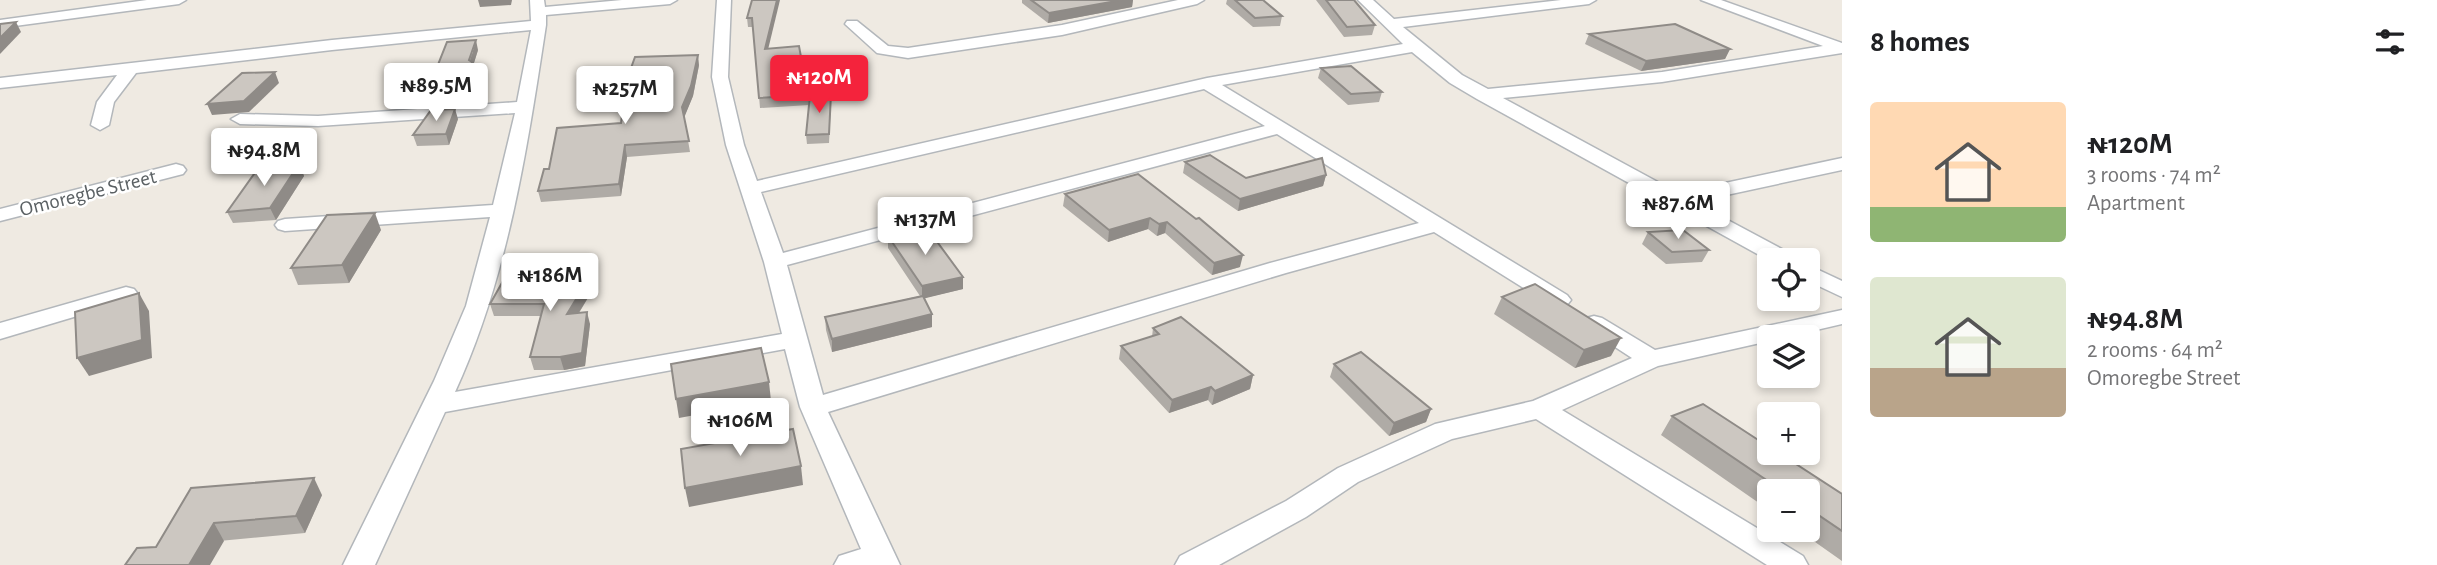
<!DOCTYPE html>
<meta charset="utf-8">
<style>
body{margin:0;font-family:"Alegreya Sans",sans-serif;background:#f6f6f6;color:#202124;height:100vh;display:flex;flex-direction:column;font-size:26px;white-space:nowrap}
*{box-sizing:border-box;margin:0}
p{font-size:23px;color:#757577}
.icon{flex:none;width:38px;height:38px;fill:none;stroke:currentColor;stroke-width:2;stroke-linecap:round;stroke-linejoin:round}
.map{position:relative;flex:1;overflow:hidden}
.side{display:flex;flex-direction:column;background:#fff;width:595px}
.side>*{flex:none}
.buttons{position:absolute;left:1757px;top:248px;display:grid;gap:14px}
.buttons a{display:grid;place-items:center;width:63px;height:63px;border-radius:7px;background:#fff;box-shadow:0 4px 10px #0003;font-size:35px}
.price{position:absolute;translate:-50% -60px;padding:0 16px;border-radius:7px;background:#fff;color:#222;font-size:23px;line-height:46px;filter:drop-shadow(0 2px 4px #0008)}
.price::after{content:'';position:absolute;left:50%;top:42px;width:21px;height:16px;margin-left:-10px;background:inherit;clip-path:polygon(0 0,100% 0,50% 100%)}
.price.active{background:#f4233c;color:#fff}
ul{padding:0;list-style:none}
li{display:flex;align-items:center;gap:21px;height:175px;padding:0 28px}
li span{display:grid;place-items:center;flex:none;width:196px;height:140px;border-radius:7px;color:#555}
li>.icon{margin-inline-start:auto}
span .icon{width:84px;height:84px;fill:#fffc;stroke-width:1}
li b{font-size:30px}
h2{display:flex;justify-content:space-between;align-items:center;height:84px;padding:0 28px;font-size:30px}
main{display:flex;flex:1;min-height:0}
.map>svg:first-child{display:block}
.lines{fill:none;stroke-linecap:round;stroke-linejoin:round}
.minor-casing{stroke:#b3b7bb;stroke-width:3}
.minor{fill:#fff;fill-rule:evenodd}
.wall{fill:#afaba6}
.shaded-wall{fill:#8f8b87}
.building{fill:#ccc7c1;stroke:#8f8b87;stroke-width:2}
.labels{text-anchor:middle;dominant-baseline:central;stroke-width:5;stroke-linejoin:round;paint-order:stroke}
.street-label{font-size:21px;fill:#5b6164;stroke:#fff}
</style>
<main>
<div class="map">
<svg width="1842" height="565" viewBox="0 0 1842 565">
<rect width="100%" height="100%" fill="#efeae2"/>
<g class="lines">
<g class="minor-casing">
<g id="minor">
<path d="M147 0H186L179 4 0 28V20Z"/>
<path d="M530 0H544L545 7 622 0H677L670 4 546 15V25C527 150 508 277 455 392L782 334 764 262 726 145 712 77 717 0H731L728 77 744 145 757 181 1207 78 1403 44 1358 0H1373L1394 19 1561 0H1596L1589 4 1403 27 1462 75 1488 89 1662 72 1823 46 1701 0H1721L1842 43V53L1662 82 1503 98 1678 193 1842 158V170L1694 202 1795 256 1798 261H1770L1477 99 1450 83 1412 52 1222 85 1567 295 1571 300 1567 305H1551L1434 232 1286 273 828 412 900 565H834L839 556 861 549 800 407 785 349 445 412 375 565H343L434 381 466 306 490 217 285 231 278 229 275 225 278 221 285 219 493 205 515 113 318 126 240 124 231 119 240 114 318 116 517 102 531 30 332 50 136 73 114 102 109 125 100 130 91 125 97 102 117 75 0 88V78L332 40 531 21ZM1204 89 1265 126 783 253 761 192ZM1277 134 1419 223 1270 263 823 395 787 265Z"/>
<path d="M1178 0H1204L1197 4 1062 35 908 58 877 53 845 24 847 21H857L888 46 908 48 1062 25Z"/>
<path d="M176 164 183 166 186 170 183 174 0 221V209Z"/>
<path d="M1808 265 1842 281V297L1808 281Z"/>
<path d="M126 287 134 289 138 294 134 299 0 339V323Z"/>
<path d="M1842 310V324L1782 338H1769V341L1658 366 1562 410 1803 556 1808 565H1767L1536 419 1452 439 1358 482 1306 517 1219 565H1175L1180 556 1286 501 1338 468 1435 424 1533 401 1632 358 1586 328 1582 323 1586 318 1594 316 1602 318 1655 350Z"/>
</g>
</g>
<use href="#minor" class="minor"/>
</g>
<g class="wall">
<path d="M752 0 768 48 808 95 809 105 760 108 753 27H748L747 18Z"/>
<path d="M1022 0H1133L1132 7 1048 23 1022 3Z"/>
<path d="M1227 0H1263L1282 16 1280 26 1253 27 1226 4Z"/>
<path d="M1316 0H1354L1375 25 1372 35 1344 37Z"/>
<path d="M1589 34 1730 49 1725 59 1641 71 1585 44Z"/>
<path d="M478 50 473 66 475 72 464 103 445 104 443 95 433 96 430 85Z"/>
<path d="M699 65 693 96 684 117 690 152 627 157 621 196 541 202 538 191 549 169 621 123Z"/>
<path d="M1321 68 1382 92 1379 102 1348 105 1318 78Z"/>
<path d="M831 103 829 143 807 144 806 135Z"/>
<path d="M458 119 449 145 417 146 413 135Z"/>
<path d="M1185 162 1246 178 1326 175 1323 186 1238 211 1183 173Z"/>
<path d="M299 164 304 176 276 220 233 223 227 212Z"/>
<path d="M1138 174 1240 267 1212 275 1165 233 1157 236 1148 229 1108 242 1063 206 1065 194Z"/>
<path d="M381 230 349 283 298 285 291 268Z"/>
<path d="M1648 232 1709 250 1702 262 1666 264 1642 244Z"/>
<path d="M888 236 963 277V289L924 298 932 327 832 352 826 330 825 317 920 296 888 248Z"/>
<path d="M592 291 579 313 590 324 585 366 564 370H534L530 357 541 316H494L490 304Z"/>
<path d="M1502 297 1611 356 1575 368 1494 314Z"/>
<path d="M1153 328 1253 375 1250 389 1212 405 1208 400 1169 413 1119 359 1121 346 1152 337Z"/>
<path d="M1334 364 1431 409 1426 422 1389 436 1330 377Z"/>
<path d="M1672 416 1842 494V561L1798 530H1808V492H1769V510L1661 435Z"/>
<path d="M191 488 322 495 305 533 156 547Z"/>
</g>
<g class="shaded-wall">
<path d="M478 0H512L511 5 480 7Z"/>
<path d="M777 0H780L766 58 765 49Z"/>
<path d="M1122 0H1133L1132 7 1048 23 1049 13Z"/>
<path d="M16 22 21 32 0 54V38Z"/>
<path d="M476 40 478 50 473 66 475 72 464 103 461 93Z"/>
<path d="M1730 49 1725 59 1641 71 1646 61Z"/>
<path d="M698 55 699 65 693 96 684 118 682 107Z"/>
<path d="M275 72 279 83 249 112 212 115 207 104Z"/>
<path d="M455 109 458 119 449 145 446 134Z"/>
<path d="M625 145 627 157 621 196 619 184Z"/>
<path d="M299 164 304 176 276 220 270 208Z"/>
<path d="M1326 175 1323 186 1238 211 1240 199Z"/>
<path d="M375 213 381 230 349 283 342 265Z"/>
<path d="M1150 218 1148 229 1108 242 1109 230Z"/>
<path d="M1167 222 1165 233 1157 236 1159 224Z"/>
<path d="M1243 255 1240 267 1212 275 1214 263Z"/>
<path d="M963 277V289L922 299V286Z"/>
<path d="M589 278 592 291 570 327 567 314Z"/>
<path d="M139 293 149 311 152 358 89 376 77 358Z"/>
<path d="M587 312 590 324 585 366 564 370 560 357Z"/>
<path d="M932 314V327L832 352V339Z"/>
<path d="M1621 338 1611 356 1575 368 1584 350Z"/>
<path d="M1253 375 1250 389 1212 405 1215 391Z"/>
<path d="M769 382 771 401 679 418 676 399Z"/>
<path d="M1211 387 1208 400 1169 413 1172 400Z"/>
<path d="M1431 409 1426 422 1389 436 1394 423Z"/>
<path d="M801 466 803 485 689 507 685 488Z"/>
<path d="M314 478 322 495 305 533 296 516Z"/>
<path d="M214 523 224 541 210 565H189Z"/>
</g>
<g class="building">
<path d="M752 0H777L765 49 799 46 808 95 759 98 752 18H747Z"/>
<path d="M1031 0H1122L1049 13Z"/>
<path d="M1235 0H1263L1282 16 1255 18Z"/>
<path d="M1326 0H1354L1375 25 1347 27Z"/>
<path d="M16 22 0 38V24Z"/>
<path d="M1675 24 1730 49 1646 61 1589 34Z"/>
<path d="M476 40 469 60 472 62 461 93 442 94 449 84 430 85 447 42Z"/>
<path d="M698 55 691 86 682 107 689 141 625 145 619 184 538 191 544 169H549L557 128 621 123 626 82 635 57Z"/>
<path d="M1351 66 1382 92 1351 94 1321 68Z"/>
<path d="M275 72 244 101 207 104 242 73Z"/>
<path d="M831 94 829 134 806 135 810 95Z"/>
<path d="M455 109 446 134 413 135 431 110Z"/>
<path d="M1210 155 1246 178 1322 158 1326 175 1240 199 1185 162Z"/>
<path d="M299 164 270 208 227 212 259 167Z"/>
<path d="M1138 174 1196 219 1199 218 1243 255 1214 263 1167 222 1159 224 1150 218 1109 230 1065 194Z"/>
<path d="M375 213 342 265 291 268 327 215Z"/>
<path d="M927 228 963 277 922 286 888 236Z"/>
<path d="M1683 230 1709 250 1672 252 1648 232Z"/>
<path d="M589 278 567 314 587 312 582 353 560 357H530L544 304H490L503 281Z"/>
<path d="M1535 284 1621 338 1584 350 1502 297Z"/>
<path d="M139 293 142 340 77 358 75 312Z"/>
<path d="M923 296 932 314 832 339 825 317Z"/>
<path d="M1181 317 1253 375 1215 391 1211 387 1172 400 1121 346 1159 334 1153 328Z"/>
<path d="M761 348 769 382 676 399 671 364Z"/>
<path d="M1361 352 1431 409 1394 423 1334 364Z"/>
<path d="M1703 404 1769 447V453H1779L1842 494V531L1808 508V492H1784L1672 416Z"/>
<path d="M793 429 801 466 685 488 681 449Z"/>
<path d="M314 478 296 516 214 523 189 565H125L137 548 156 547 191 488Z"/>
</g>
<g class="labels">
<g class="street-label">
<text transform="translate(88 193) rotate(-14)">Omoregbe Street</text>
</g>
</g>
</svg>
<div class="buttons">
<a><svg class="icon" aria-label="locate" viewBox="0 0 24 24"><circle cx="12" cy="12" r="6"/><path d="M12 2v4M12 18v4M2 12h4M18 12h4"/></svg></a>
<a><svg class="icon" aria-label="layers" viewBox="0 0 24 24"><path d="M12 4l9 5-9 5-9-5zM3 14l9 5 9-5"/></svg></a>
<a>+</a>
<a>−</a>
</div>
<b class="price active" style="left:819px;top:115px">₦120M</b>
<b class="price" style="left:436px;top:123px">₦89.5M</b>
<b class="price" style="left:625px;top:126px">₦257M</b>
<b class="price" style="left:264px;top:188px">₦94.8M</b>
<b class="price" style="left:1678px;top:241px">₦87.6M</b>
<b class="price" style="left:925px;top:257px">₦137M</b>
<b class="price" style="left:550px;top:313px">₦186M</b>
<b class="price" style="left:740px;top:458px">₦106M</b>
</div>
<section class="side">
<h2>8 homes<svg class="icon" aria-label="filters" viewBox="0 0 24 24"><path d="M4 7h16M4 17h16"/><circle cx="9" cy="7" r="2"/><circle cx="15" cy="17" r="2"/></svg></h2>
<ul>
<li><span style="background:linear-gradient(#ffd9b3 75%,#8fb573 0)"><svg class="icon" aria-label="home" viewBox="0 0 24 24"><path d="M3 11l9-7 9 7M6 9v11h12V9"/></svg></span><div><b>₦120M</b><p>3 rooms · 74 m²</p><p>Apartment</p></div></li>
<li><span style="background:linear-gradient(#dfe7d0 65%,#b9a48a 0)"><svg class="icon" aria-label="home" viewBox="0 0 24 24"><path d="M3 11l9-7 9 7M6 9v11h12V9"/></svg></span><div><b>₦94.8M</b><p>2 rooms · 64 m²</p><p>Omoregbe Street</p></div></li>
</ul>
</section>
</main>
